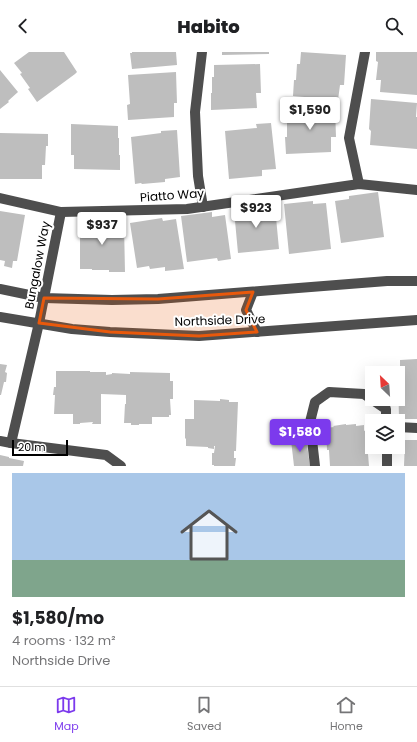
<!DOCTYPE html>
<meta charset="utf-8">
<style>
body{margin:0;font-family:Poppins,sans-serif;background:#f6f6f6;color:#202124;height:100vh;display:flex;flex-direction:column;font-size:15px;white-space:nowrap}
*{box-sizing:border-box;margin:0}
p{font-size:13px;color:#757577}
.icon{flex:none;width:22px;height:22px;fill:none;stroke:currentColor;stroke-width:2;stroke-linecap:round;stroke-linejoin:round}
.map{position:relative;height:414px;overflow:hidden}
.details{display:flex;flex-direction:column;background:#fff;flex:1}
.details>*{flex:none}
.needle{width:26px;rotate:335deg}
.controls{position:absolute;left:365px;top:314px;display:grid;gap:8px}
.controls a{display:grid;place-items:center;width:40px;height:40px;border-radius:0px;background:#fff;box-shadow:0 4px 16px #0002;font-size:20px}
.scale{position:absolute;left:12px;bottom:10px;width:56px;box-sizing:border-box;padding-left:4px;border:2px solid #000;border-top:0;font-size:11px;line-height:14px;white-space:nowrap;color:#000;-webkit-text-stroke:3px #fff;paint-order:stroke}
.price{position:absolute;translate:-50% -34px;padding:0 9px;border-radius:4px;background:#fff;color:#222;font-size:13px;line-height:26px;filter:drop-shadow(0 1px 2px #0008)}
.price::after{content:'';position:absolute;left:50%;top:24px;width:12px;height:9px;margin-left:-6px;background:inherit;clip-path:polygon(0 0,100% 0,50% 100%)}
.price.on{background:#7c3aed;color:#fff}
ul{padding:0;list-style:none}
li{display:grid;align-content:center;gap:8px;height:212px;padding:0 12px}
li+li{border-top:1px solid #e0e0e0}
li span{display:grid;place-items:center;height:124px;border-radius:0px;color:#555}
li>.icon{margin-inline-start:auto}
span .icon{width:72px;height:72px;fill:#fffc;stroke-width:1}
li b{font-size:17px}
header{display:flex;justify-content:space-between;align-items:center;height:52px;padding:0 12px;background:#fff;font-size:18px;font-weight:800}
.menu{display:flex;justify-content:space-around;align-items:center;height:56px;border-top:1px solid #e0e0e0;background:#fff;font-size:11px;color:#757577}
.menu a{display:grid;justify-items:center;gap:2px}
.menu .on{color:#7c3aed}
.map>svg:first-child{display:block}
.building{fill:#bebebe}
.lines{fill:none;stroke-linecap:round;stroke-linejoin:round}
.minor{stroke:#4e4e4e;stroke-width:10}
.marked{fill:#e8590c;fill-opacity:0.2;stroke:#e8590c;stroke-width:3;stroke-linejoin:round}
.labels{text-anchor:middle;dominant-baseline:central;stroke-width:4;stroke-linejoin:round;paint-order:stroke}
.street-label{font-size:12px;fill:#000;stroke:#fff}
</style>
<header><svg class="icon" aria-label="back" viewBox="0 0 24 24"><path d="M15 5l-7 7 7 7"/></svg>Habito<svg class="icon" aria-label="search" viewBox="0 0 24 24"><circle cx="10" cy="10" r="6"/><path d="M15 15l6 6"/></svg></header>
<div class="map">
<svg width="417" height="414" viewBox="0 0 417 414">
<rect width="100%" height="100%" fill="#fff"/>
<g class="building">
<path d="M29 0H64L77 20 75 22 37 50 28 37 30 36 20 22 22 21 14 11Z"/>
<path d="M132 0H176L177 13 132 17 130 1H132Z"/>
<path d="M222 0H269V2L222 3Z"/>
<path d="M301 0 346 3 344 33H340L338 48 293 44 294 28H296L297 12H300Z"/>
<path d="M376 0H417V43L380 40 381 28H376L378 10 376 9Z"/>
<path d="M260 12 261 41H256L257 56 211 58V41H212V25H214V13Z"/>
<path d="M0 18 18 40 8 49 9 50 0 57Z"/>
<path d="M176 20 177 51H174V65L128 68 127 53 130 52 128 23Z"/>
<path d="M371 47 417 51 416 65H417V97L370 93 371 79 369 77Z"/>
<path d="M335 56 336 85H331V100L286 102 285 85H287V69H289V57Z"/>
<path d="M271 71 276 117 262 118V124L229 127 225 79 257 76 256 72Z"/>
<path d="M71 72 118 74V86H119V103H120V118L74 117V103H71Z"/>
<path d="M177 78 180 125 165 127V130L142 132 141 131 135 132 131 85 161 81V79Z"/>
<path d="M0 81 48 82V94H46L45 113H42V127H0Z"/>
<path d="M378 140 384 185 341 191 335 149 349 147V144Z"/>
<path d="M313 149V152L326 151 331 197 289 202 284 152Z"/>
<path d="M263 151 262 157 275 155 279 197 238 201 234 158 240 157 241 154Z"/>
<path d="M0 159 25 163 17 209H13L12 216 4 214 5 209 0 208Z"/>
<path d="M212 160V165L225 163 231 207 218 209 217 206 187 210 181 164Z"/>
<path d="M162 166 163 169 176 167 184 217 165 219V215L150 217 149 214 137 216 130 171Z"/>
<path d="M91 168V170L110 169V173H124L125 220H109V218H92V217H80V169Z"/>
<path d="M417 307V367H399L398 322H400V308Z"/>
<path d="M0 312 7 313 5 320 7 321 6 330H4L1 343H0Z"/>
<path d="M56 319H90V320H106V323L112 322V321L130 322V320L170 321V329H173V347H170L171 363H169V365H152V372H139V373H131V371H124L125 352H126V343L101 342V372H92L93 370 80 371V372H73V362H54L55 343H53L54 335H56Z"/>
<path d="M220 347 229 348V350H238L236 399H234V406H236L235 414H214V413H212V401H214L215 394H214V397L208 396V395L186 394V387L185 386V367H194V348L220 349Z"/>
<path d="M346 372V373L356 372V374L364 373V379L366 378 369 414H330L329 398H327L326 376 334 375 333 374Z"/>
<path d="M306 386 310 414H294L291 388Z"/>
<path d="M405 388H417V414H404Z"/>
<path d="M0 403 9 405V406L24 409 23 414H0Z"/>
</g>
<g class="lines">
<g class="minor">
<path d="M202 0 195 60 198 124 203 155"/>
<path d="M359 132 349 86 365 0"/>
<path d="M0 146 61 160 187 157 359 132 417 138"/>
<path d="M0 237 44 246 112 248 158 247 387 229H417"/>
<path d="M253 240 246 258 257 280"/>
<path d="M0 265 72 277 110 280 199 284 417 268"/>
<path d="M398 375 417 376"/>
<path d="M0 389 11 391 106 403 121 414"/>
<path d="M11 391 39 271 61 160"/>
<path d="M387 395V414"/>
<path d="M315 414 310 370 315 350 329 340 364 342 386 357V369"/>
</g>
</g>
<path class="marked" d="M253 240 246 258 257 280 199 284 110 280 39 271 44 246 158 247Z"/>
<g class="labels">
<g class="street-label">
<text transform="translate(172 143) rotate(-4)">Piatto Way</text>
<text transform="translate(37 213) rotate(-79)">Bungalow Way</text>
<text transform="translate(220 268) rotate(-2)">Northside Drive</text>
</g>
</g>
</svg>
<div class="controls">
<a><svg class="needle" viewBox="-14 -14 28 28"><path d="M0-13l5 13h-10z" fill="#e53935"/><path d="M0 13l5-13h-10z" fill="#757577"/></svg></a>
<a><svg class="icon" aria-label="layers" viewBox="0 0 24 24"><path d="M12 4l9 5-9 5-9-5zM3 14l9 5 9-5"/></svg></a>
</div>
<div class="scale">20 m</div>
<b class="price" style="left:310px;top:79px">$1,590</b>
<b class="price" style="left:256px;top:177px">$923</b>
<b class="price" style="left:102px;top:194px">$937</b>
<b class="price on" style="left:300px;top:401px">$1,580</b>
</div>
<section class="details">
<ul>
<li><span style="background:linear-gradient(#a9c7e8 70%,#7fa58c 0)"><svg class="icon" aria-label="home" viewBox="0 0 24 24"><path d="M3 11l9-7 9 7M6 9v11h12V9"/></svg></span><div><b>$1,580/mo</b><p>4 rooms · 132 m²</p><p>Northside Drive</p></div></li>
</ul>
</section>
<nav class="menu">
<a class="on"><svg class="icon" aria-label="map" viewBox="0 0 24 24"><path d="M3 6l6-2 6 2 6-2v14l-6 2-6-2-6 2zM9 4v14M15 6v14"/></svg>Map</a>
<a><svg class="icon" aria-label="saved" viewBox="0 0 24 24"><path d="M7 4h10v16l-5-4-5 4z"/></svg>Saved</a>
<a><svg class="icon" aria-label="home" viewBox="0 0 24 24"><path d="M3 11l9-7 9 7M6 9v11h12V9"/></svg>Home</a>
</nav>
